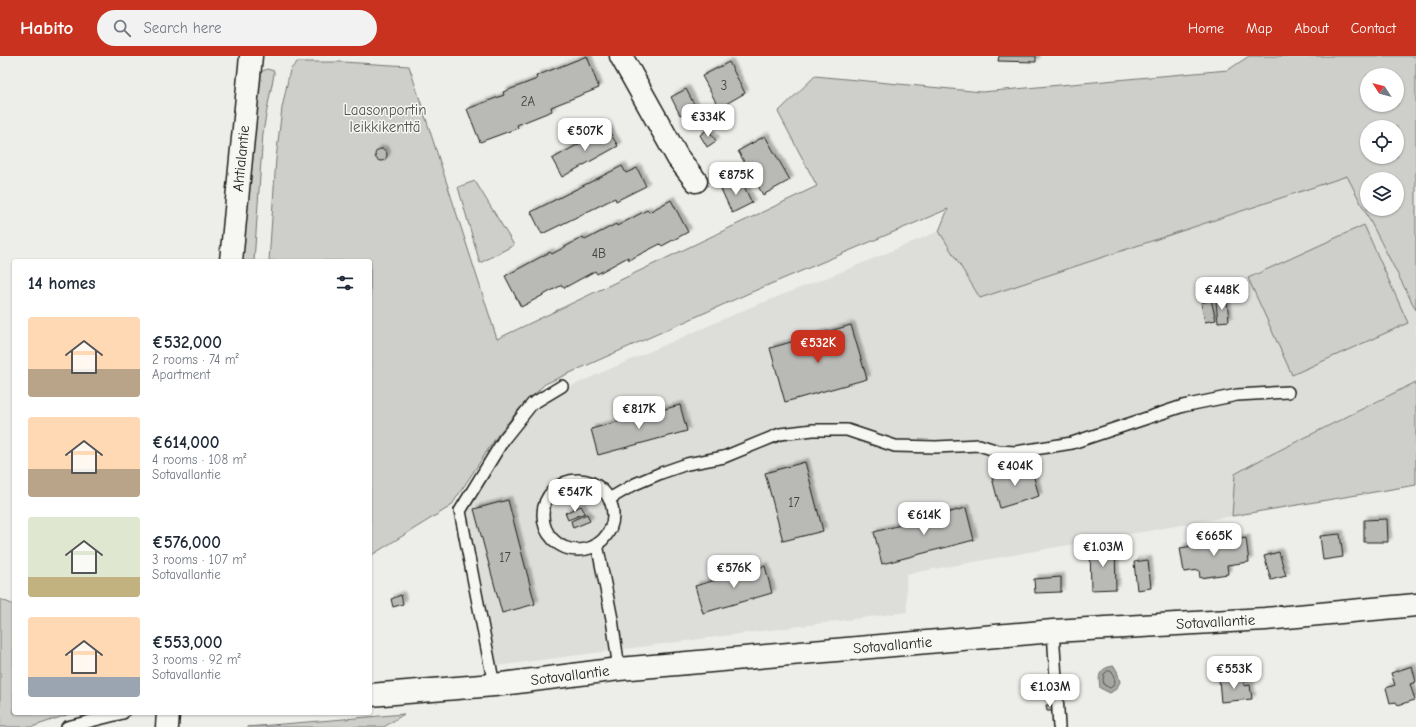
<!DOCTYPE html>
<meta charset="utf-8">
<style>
body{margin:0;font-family:"Comic Neue",sans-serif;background:#f2f2f3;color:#1f2937;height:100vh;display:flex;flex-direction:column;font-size:15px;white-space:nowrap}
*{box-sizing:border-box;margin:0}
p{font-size:13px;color:#747a83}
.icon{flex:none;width:22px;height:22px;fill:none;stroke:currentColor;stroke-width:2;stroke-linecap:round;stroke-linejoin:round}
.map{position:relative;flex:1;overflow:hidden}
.side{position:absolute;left:12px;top:203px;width:360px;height:456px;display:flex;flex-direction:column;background:#fff;border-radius:4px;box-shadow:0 1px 3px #0004}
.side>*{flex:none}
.needle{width:26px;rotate:306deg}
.controls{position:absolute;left:1360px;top:12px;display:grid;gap:8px}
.controls a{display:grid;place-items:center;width:44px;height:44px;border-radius:50%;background:#fff;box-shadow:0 1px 3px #0004;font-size:20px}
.price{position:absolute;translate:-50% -34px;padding:0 9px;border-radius:8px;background:#fff;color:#222;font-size:13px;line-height:26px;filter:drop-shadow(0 1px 2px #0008)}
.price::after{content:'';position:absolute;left:50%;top:24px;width:12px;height:9px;margin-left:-6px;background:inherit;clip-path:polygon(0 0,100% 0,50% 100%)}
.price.active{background:#c8321e;color:#fff}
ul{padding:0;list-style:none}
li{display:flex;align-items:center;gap:12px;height:100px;padding:0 16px}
li span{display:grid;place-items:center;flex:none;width:112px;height:80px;border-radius:4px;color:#555}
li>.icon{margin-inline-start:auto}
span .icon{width:48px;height:48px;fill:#fffc;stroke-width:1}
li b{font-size:17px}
h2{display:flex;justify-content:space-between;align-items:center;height:48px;padding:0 16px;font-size:17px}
header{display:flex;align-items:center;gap:24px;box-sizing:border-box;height:56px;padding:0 20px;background:#c8321e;color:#fff}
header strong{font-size:19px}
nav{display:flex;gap:22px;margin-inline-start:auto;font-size:14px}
.search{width:280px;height:36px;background:#f2f2f3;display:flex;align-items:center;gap:10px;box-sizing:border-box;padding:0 14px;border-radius:22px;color:#747a83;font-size:15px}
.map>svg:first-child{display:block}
.built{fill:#ddddda}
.green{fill:#cececb;stroke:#757574;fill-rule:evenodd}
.water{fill:#a6a6a3;stroke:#6f6f6d}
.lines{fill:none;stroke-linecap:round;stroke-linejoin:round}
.shore{stroke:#535352;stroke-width:1}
.building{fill:#b9b9b6;stroke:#1c1c1c;filter:url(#shadow)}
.service-casing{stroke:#1c1c1c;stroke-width:14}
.minor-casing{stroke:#1c1c1c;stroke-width:25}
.tertiary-casing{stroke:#1c1c1c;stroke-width:25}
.service{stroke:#f6f6f2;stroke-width:11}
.minor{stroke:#f6f6f2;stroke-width:22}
.tertiary{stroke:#f6f6f2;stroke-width:22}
.labels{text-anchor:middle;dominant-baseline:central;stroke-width:3;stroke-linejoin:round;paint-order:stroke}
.number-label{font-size:13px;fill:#434342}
.park-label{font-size:15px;fill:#515151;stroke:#f6f6f2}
.street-label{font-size:15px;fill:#1c1c1c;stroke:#f6f6f2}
</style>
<header>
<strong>Habito</strong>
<div class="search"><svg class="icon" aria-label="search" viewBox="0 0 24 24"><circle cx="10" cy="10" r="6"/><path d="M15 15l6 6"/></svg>Search here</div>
<nav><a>Home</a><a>Map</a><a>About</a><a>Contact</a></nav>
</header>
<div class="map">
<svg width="1416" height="671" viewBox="0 0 1416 671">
<defs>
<filter id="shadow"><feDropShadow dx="3.5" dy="-3.5" stdDeviation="1" flood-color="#0004"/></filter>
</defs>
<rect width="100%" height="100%" fill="#edede9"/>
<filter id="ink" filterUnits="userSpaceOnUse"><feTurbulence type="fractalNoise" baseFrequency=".025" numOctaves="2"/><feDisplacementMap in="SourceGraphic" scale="8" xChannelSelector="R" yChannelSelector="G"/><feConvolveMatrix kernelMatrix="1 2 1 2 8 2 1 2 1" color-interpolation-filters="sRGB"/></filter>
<g filter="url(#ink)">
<path class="built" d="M1347 120 1416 254V326L1262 403 1235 418 1232 460 906 518 907 556 495 610 466 457 506 390 525 367 541 349 569 331 751 251 846 214 939 175 980 242Z"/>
<g class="green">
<path d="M1249 0H1416V254L1347 120 980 242 939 175 948 153 747 238 545 328 519 353 497 380 451 450 370 500V205H269L276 103 282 52 290 14 297 6H342L409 10 497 283 817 130 778 56 815 20 982 36 1228 14ZM1367 19H1397V49H1367ZM1367 71H1397V101H1367ZM1367 123H1397V153H1367Z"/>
<path d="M267 13 274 15V18L266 59 263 77 254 205H242L258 17Z"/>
<path d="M475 125 514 189 480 207 458 131Z"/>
<path d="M1364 169 1408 267 1292 319 1248 222Z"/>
<path d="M1416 326V429L1232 460 1235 418 1262 403Z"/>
<path d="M0 543 14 549V657H72L32 671H0Z"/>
<path d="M404 658 384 671H247Z"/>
</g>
<path class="water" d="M1114 610 1117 615 1120 626 1116 633 1110 637 1100 632C1098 619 1099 612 1114 610Z"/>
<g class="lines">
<path class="shore" d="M1108 615H1112L1115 625 1113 630 1110 632 1104 629 1103 624 1104 618Z"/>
</g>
<g class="building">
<path d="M587 0 599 32 551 51 552 55 517 69 518 72 480 86 467 53 504 39 503 36 537 23 536 20Z"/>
<path d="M999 0H1036V6L998 5Z"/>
<path d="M729 6 745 37 719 52 702 20Z"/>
<path d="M686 33 696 52 680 59 671 41Z"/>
<path d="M607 72 618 90 562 121 552 103Z"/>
<path d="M708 73 716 85 707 91 700 79Z"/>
<path d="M765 80 790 124 763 139 738 95Z"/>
<circle cx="381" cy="99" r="6"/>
<path d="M622 110 626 117 637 112 646 130 616 145 615 142 542 178 531 156Z"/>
<path d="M741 124 752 147 732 157 721 133Z"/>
<path d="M671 144 688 176 662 190 660 188 629 204 628 201 597 218 595 215 564 232 562 229 521 251 505 220 550 196 552 198 583 181 585 184 616 168 617 170 647 154 649 156Z"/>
<path d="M1211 244 1216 264 1205 266 1201 247Z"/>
<path d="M1227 244 1229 265 1218 266 1216 245Z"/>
<path d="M851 269 867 323 785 346 770 292Z"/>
<path d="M680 349 687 375 598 399 591 373Z"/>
<path d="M805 406 823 475 783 485 765 417Z"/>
<path d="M1031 411 1039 440 1000 452 992 422Z"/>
<path d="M508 444 535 548 502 557 474 453Z"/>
<path d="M581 450 585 457 568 464 565 457Z"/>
<path d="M966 452 974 484 882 508 874 476Z"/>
<path d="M587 458 590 465 573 472 571 465Z"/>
<path d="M1387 463 1388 486H1364V464Z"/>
<path d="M1340 478 1343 501 1323 504 1320 480Z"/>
<path d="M1246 482 1249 506 1227 509 1228 518 1200 522 1199 514 1184 516 1180 492Z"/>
<path d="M1090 490H1115L1116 533 1091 534Z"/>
<path d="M1279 496 1286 520 1271 524 1264 500Z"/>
<path d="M1148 504 1151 532 1137 534 1134 506Z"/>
<path d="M765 510 772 537 703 557 695 530Z"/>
<path d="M1061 521V536L1035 537 1034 523Z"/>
<path d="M401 539 403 548 393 551 391 543Z"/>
<path d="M1412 610 1416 626 1410 628 1415 644 1398 649 1396 646 1390 647 1386 632 1395 629 1391 617Z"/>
<path d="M1244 621V630L1250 629 1252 643 1221 646 1219 624Z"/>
<path d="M1046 649H1053V655H1047Z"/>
</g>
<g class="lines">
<g class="service-casing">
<g id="service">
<circle cx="578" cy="459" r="35"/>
<path d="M609 443 635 428 661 417 687 408 724 401 780 378 813 374H847L895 390 936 391 979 389 998 395 1016 396 1072 387 1183 350 1237 339 1288 336"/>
<path d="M597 488 612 563 619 613"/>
<path d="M1053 575 1059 671"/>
<path d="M494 629 460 455 504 383 532 348 562 330"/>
<path d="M67 671 123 657"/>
</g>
</g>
<g class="minor-casing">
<g id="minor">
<path d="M621 0 678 102 696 125"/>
<path id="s1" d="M370 639 494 629 619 613 1053 575 1265 563 1416 549"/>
</g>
</g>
<g class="tertiary-casing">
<g id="tertiary">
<path id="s2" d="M231 205 251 0"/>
<path d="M167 671 168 657"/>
</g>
</g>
<use href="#service" class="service"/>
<use href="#minor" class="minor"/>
<use href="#tertiary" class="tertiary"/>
</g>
</g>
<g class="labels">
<g class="number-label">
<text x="724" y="29">3</text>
<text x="528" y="45">2A</text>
<text x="599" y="197">4B</text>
<text x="794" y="446">17</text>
<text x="505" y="501">17</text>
</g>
<g class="park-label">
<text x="385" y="54">Laasonportin<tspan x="385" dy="17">leikkikenttä</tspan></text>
</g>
<g class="street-label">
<text stroke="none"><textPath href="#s2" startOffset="103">Ahtialantie</textPath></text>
<text stroke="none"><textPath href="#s1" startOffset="849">Sotavallantie</textPath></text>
<text stroke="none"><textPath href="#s1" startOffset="525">Sotavallantie</textPath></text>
<text stroke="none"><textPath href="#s1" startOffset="201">Sotavallantie</textPath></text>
</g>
</g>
</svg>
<div class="controls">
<a><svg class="needle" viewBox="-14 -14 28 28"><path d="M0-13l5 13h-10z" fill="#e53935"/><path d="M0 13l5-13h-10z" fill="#747a83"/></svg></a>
<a><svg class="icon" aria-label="locate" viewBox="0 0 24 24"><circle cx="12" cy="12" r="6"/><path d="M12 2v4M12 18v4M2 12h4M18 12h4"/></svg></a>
<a><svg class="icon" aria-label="layers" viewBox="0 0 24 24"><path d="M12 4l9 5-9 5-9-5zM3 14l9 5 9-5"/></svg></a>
</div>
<b class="price" style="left:708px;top:82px">€334K</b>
<b class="price" style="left:585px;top:96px">€507K</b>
<b class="price" style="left:736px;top:140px">€875K</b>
<b class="price" style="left:1222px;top:255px">€448K</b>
<b class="price active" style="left:818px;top:308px">€532K</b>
<b class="price" style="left:639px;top:374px">€817K</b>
<b class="price" style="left:1015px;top:431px">€404K</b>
<b class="price" style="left:575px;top:457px">€547K</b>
<b class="price" style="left:924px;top:480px">€614K</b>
<b class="price" style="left:1214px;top:501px">€665K</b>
<b class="price" style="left:1103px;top:512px">€1.03M</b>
<b class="price" style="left:734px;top:533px">€576K</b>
<b class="price" style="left:1234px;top:634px">€553K</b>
<b class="price" style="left:1050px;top:652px">€1.03M</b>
<section class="side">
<h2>14 homes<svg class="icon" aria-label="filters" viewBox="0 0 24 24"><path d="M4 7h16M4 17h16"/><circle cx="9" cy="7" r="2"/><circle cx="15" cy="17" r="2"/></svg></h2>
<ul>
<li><span style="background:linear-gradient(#ffd9b3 65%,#b9a48a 0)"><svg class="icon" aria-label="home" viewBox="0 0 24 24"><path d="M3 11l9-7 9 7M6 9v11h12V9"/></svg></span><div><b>€532,000</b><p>2 rooms · 74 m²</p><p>Apartment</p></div></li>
<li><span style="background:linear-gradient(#ffd9b3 65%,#b9a48a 0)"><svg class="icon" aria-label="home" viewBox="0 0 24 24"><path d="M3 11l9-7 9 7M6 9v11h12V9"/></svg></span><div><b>€614,000</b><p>4 rooms · 108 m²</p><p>Sotavallantie</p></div></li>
<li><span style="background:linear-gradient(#dfe7d0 75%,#c2b280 0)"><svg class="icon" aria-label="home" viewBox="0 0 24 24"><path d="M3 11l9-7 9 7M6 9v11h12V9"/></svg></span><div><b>€576,000</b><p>3 rooms · 107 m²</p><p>Sotavallantie</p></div></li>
<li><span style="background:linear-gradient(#ffd9b3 75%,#9aa5b1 0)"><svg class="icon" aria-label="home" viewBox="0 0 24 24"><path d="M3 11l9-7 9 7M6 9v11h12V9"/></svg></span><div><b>€553,000</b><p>3 rooms · 92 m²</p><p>Sotavallantie</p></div></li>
</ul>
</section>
</div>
